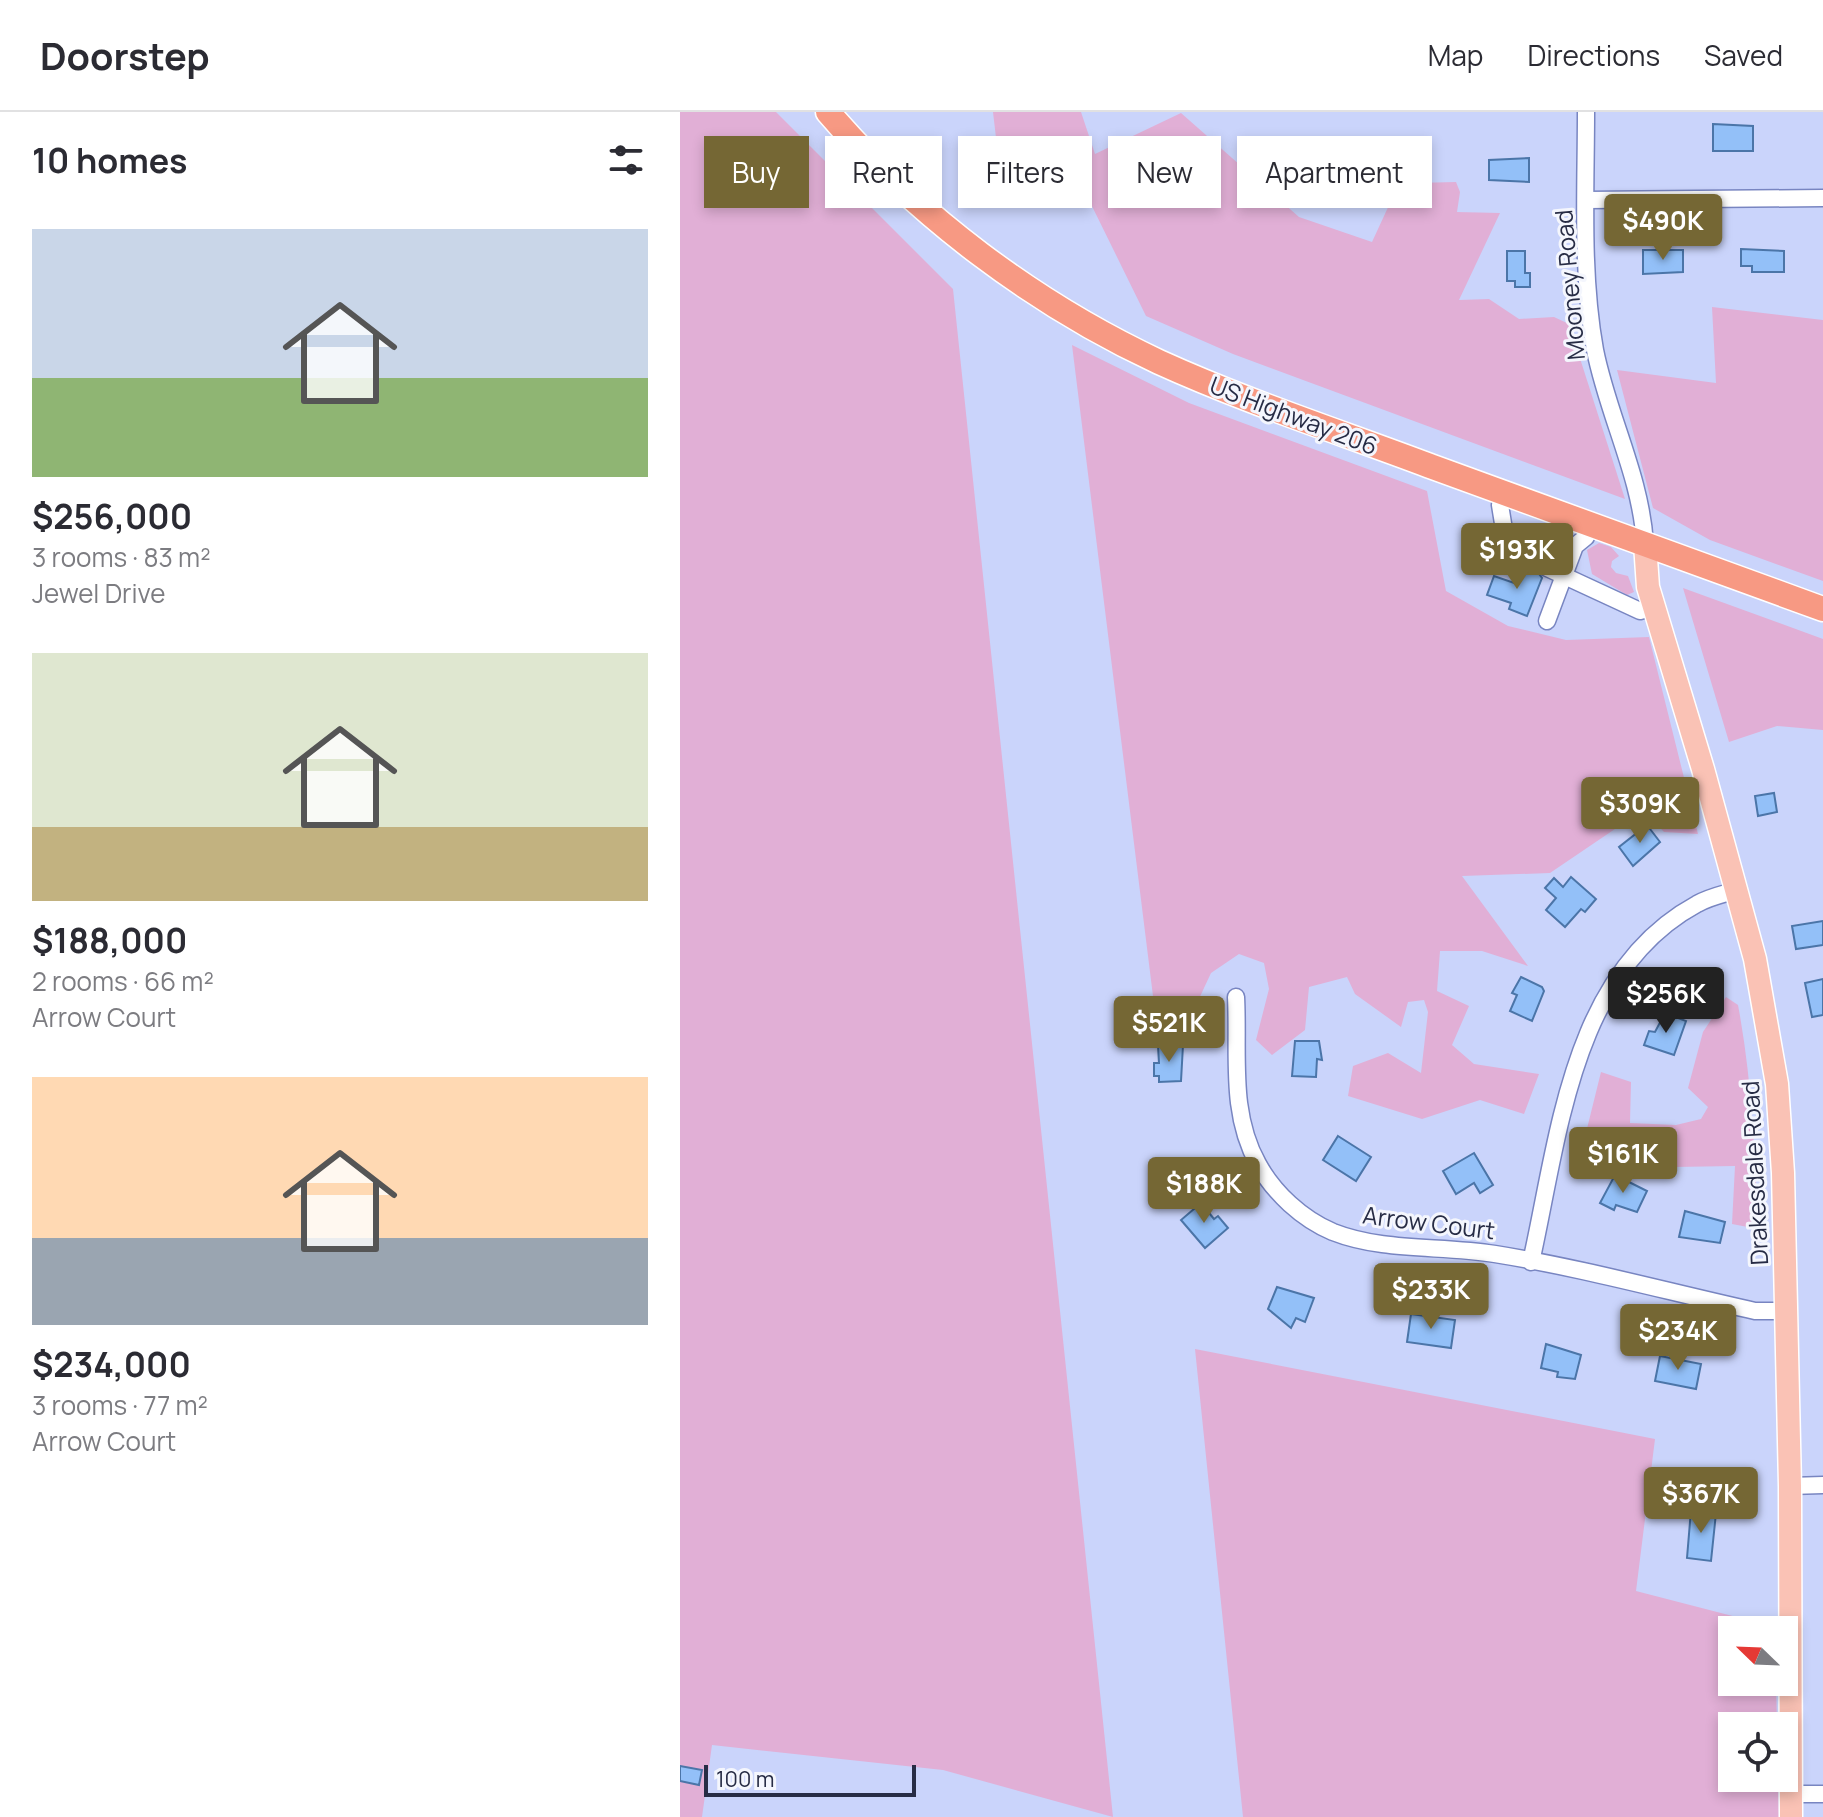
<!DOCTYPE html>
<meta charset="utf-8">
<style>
body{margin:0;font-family:Manrope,sans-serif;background:#f7f7f7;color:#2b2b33;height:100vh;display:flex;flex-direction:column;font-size:30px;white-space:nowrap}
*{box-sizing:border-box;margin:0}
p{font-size:26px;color:#7c7c81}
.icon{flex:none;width:44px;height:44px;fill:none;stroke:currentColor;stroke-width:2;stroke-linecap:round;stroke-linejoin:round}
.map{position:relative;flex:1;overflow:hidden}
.sheet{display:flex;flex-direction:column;background:#fff;width:680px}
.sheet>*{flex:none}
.hud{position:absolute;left:24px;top:24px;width:760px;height:72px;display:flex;gap:16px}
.needle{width:52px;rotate:293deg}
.controls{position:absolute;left:1038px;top:1504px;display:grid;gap:16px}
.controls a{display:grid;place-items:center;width:80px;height:80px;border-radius:0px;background:#fff;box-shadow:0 4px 12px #0003;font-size:40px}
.scale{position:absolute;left:24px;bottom:20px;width:212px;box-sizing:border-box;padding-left:8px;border:4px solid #272c45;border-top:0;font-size:22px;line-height:28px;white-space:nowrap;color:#272c45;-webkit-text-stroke:6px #f4f6fd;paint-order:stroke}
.price{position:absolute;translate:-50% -68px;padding:0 18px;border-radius:8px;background:#756734;color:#fff;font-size:26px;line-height:52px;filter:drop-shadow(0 2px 4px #0008)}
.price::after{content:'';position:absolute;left:50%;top:48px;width:24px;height:18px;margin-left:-12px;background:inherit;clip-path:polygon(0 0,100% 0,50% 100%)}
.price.active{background:#222;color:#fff}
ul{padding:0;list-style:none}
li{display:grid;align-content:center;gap:16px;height:424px;padding:0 32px}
li span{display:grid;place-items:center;height:248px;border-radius:0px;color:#555}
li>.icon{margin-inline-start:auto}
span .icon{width:144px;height:144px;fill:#fffc;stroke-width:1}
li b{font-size:34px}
h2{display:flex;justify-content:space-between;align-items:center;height:96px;padding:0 32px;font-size:34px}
.tag{padding:0 28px;border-radius:0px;background:#fff;box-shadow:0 4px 12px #0003;font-size:28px;line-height:72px}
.tag.active{background:#756734;color:#fff}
header{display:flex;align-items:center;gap:48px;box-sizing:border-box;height:112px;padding:0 40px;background:#fff;border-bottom:2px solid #e1e1e2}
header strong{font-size:38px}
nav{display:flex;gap:44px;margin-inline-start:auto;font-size:28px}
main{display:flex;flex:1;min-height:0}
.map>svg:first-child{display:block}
.green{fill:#e1afd6}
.building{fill:#93c0f8;stroke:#4b75a8;stroke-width:2}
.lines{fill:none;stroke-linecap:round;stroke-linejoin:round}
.minor-casing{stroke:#7885c1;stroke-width:19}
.major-casing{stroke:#fff;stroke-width:25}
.highway-casing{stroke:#fff;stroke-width:27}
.minor{stroke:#fff;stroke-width:16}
.major{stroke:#fac2b5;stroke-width:22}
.highway{stroke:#f79983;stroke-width:24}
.labels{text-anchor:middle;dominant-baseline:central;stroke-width:6;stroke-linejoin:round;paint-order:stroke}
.street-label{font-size:24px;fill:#272c45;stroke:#f4f6fd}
</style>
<header>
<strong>Doorstep</strong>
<nav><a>Map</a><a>Directions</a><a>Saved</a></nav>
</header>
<main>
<section class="sheet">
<h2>10 homes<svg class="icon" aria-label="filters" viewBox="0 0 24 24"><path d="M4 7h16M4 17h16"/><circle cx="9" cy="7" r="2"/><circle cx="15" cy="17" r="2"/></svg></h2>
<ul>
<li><span style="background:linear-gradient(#c9d6e8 60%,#8fb573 0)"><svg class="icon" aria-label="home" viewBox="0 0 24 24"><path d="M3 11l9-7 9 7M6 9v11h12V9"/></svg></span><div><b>$256,000</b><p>3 rooms · 83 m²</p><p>Jewel Drive</p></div></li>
<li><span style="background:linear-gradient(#dfe7d0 70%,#c2b280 0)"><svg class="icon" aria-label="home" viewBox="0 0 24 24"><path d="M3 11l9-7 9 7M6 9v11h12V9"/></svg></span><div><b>$188,000</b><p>2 rooms · 66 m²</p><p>Arrow Court</p></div></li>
<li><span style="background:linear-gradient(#ffd9b3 65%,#9aa5b1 0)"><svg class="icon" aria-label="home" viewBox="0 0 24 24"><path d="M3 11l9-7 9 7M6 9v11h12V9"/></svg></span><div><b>$234,000</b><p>3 rooms · 77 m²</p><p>Arrow Court</p></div></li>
</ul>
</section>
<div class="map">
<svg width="1143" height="1705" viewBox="0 0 1143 1705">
<rect width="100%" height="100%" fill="#cad4fb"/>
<g class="green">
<path d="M0 0H96L273 177 433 1705 263 1658 32 1633 22 1705H0Z"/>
<path d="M313 0H401L415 42 501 1 619 105 692 130 710 91 735 71 776 70 780 80 777 100 820 101 779 188 809 187 839 207 874 205 889 212 945 387 553 242 466 204 408 86 324 94Z"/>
<path d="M1032 195 1143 208V469L1030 428 973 396 937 258 1036 271Z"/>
<path d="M392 233 509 291 747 379 766 479 828 514 886 528 969 525 1018 722 984 720 963 698 870 761 782 764 848 854 802 839H760L757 879 789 894 772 933 794 952 859 962 844 1002 800 988 742 1007 668 984 673 954 708 941 741 961 748 900 744 888 728 890 721 915 675 882 667 865 629 875 625 918 592 943 576 928 589 877 584 851 559 842 531 861 517 891 500 895 473 884Z"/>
<path d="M919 431 931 435 939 444 932 449 931 455 936 461 948 464 954 480 947 483 912 462 907 438Z"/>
<path d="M1003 476 1143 527V618L1097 614 1049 630Z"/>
<path d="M1046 885 1058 893C1072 967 1075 1042 1078 1117L1052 1112 1055 1054 933 1056 899 1049 921 960 951 970 950 1011 996 1013 1021 1007 1028 995 1008 976 1023 920Z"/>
<path d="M515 1237 975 1327 956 1479 1095 1515V1518H1052V1570H1096L1097 1614H1052V1666H1098L1099 1705H563Z"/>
</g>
<g class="building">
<path d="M1033 12 1073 14V39H1033Z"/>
<path d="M667 39 710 48 705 71 675 64 676 58 664 56Z"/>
<path d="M849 46V70L809 68V48Z"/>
<path d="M1061 137 1104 139V160H1072V154H1061Z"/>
<path d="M963 138H1003V160L963 162Z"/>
<path d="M827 139H845V161H850V175H835V169H827Z"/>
<path d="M854 455 862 466 847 504 829 497 831 491 807 483 814 464 837 472 842 458Z"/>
<path d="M1094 681 1097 700 1078 704 1075 684Z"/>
<path d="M967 713 980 730 953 754 939 735Z"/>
<path d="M891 765 916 787 905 800 901 797 885 815 866 798 876 786 865 776 874 766 883 775Z"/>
<path d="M1143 809V833L1116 837 1112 814Z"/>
<path d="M841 865 862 875 864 879 852 909 830 899 837 883 832 881Z"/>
<path d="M1143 867V903L1132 905 1125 871Z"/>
<path d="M985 901 1006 909 994 943 964 933 969 919 975 920Z"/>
<path d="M615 929H639L642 948 637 947 636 965 612 964Z"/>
<path d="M503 933 501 969 479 970V964H474V951H479L478 934Z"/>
<path d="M658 1024 691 1045 676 1069 643 1048Z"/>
<path d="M794 1041 813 1073 800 1081 794 1071 776 1082 763 1059Z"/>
<path d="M935 1063 967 1079 957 1100 936 1093 934 1098 920 1091Z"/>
<path d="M521 1091 534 1107 538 1104 548 1116 525 1136 501 1108Z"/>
<path d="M1005 1099 1045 1110 1040 1131 999 1125Z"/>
<path d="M597 1175 634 1186 625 1210 616 1206 611 1216 588 1197Z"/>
<path d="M731 1202 775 1208 771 1236 727 1230Z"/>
<path d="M866 1232 901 1243 895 1267 877 1265 878 1260 861 1256Z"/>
<path d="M980 1244 1021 1252 1016 1277 975 1269Z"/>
<path d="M1011 1398 1036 1401 1031 1449 1007 1446Z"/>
<path d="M0 1654 22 1658 19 1673 0 1669Z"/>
</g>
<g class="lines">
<g class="minor-casing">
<g id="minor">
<path d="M906 0C906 78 901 161 915 238 928 304 961 364 965 432"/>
<path d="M906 88 1143 86"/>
<path d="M825 381 820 393 828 442 846 448"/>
<path d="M865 455 960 499 974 495"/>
<path d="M867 509 895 434 906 425 911 412"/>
<path d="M556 885C559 942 549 1000 578 1052 594 1081 622 1107 653 1120 704 1140 761 1133 815 1142 902 1156 989 1180 1075 1199H1106"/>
<path d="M851 1150C879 1026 891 860 1017 792 1029 785 1044 782 1057 778"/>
<path d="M1110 1374 1143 1373"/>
<path d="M1112 1682H1143"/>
</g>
</g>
<g class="major-casing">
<path id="major" d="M965 432 968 475 1023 657 1075 847 1097 972 1103 1061 1110 1374 1111 1705"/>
</g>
<g class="highway-casing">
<path id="highway" d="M148 0C237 104 355 192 479 250 567 290 660 320 750 354 881 402 1012 450 1143 497"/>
</g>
<use href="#minor" class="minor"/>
<use href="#major" class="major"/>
<use href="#highway" class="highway"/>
</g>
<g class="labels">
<g class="street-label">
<text transform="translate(889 173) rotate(-95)">Mooney Road</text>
<text transform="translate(614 303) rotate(21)">US Highway 206</text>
<text transform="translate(1074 1061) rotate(-93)">Drakesdale Road</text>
<text transform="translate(749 1110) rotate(7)">Arrow Court</text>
</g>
</g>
</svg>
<div class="controls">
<a><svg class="needle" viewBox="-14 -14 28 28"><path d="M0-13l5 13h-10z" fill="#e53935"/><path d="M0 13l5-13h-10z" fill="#7c7c81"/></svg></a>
<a><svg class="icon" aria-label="locate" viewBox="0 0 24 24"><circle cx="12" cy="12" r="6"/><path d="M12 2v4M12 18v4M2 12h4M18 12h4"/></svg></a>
</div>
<div class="scale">100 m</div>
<b class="price" style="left:983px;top:150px">$490K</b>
<b class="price" style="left:837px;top:479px">$193K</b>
<b class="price" style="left:960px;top:733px">$309K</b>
<b class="price active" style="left:986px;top:923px">$256K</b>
<b class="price" style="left:489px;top:952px">$521K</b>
<b class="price" style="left:943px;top:1083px">$161K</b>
<b class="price" style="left:524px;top:1113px">$188K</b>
<b class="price" style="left:751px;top:1219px">$233K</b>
<b class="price" style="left:998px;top:1260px">$234K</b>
<b class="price" style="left:1021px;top:1423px">$367K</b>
<div class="hud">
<a class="tag active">Buy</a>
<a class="tag">Rent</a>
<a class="tag">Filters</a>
<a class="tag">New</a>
<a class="tag">Apartment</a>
</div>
</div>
</main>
